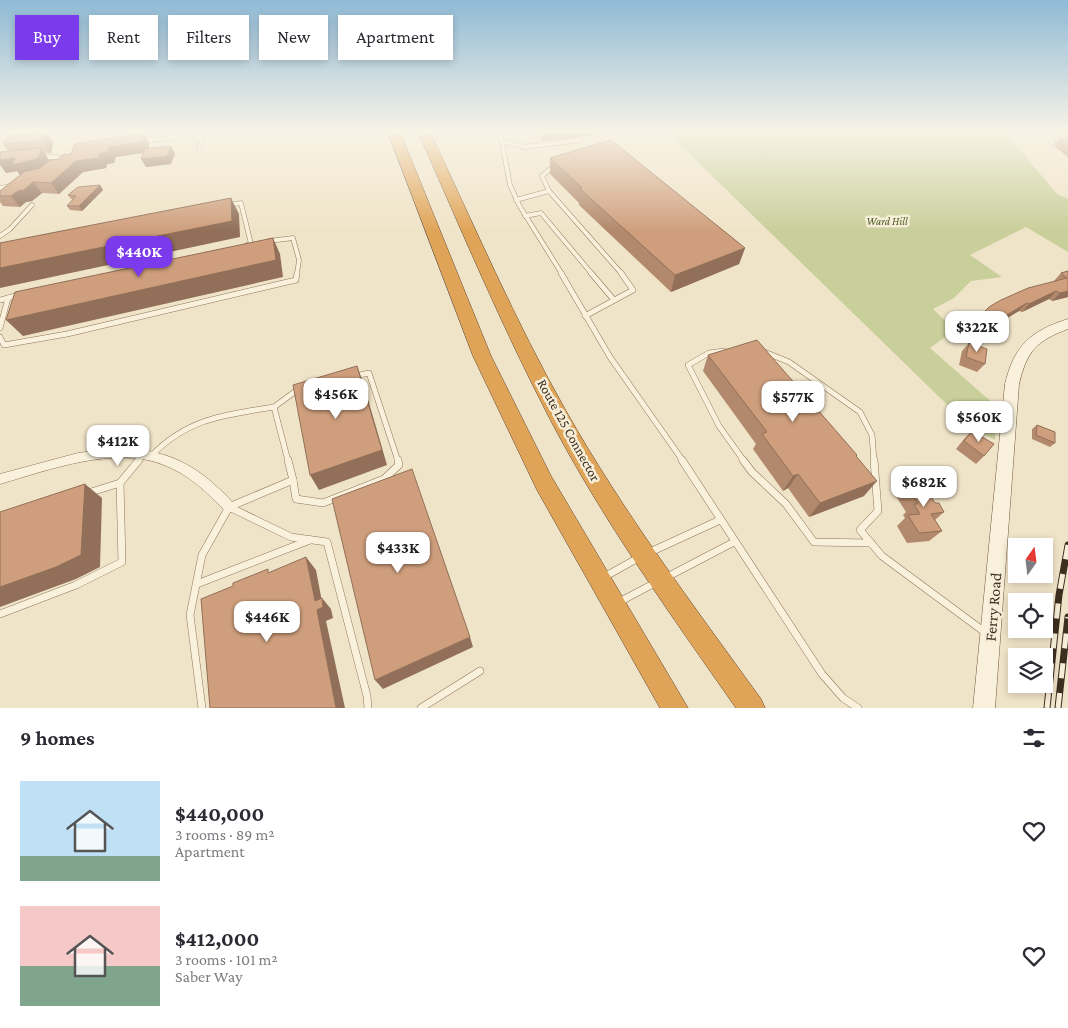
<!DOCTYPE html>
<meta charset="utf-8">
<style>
body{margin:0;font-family:"Crimson Pro",serif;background:#f2f2f3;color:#2b2b33;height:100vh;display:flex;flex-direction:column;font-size:19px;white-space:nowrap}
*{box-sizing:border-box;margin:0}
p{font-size:16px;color:#7c7c81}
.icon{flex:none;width:28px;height:28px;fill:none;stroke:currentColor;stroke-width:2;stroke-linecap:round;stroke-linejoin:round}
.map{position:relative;height:708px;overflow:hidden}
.panel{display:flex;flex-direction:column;background:#fff;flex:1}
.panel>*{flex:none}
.guide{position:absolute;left:15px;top:15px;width:500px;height:45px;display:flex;gap:10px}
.needle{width:32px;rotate:14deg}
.fabs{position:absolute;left:1008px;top:538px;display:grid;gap:10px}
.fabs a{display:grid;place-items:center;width:45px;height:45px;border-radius:0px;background:#fff;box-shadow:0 2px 8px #0003;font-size:25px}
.price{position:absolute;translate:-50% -42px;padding:0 11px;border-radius:10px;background:#fff;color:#222;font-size:16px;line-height:32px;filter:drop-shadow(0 1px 2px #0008)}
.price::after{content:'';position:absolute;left:50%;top:30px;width:15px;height:11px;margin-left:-8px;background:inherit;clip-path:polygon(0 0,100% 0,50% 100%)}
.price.on{background:#7c3aed;color:#fff}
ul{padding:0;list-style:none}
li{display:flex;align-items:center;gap:15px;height:125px;padding:0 20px}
li span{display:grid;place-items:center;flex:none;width:140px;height:100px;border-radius:0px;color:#555}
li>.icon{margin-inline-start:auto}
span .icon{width:60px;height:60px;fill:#fffc;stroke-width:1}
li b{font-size:21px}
h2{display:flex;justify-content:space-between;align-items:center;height:60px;padding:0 20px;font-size:21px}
.pill{padding:0 18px;border-radius:0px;background:#fff;box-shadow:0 2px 8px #0003;font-size:18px;line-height:45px}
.pill.on{background:#7c3aed;color:#fff}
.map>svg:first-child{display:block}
.green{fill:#c9cf9b}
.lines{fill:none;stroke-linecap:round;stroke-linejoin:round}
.lane-far2-casing{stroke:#8d765c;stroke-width:5}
.lane-far1-casing{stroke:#8d765c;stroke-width:6}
.lane-casing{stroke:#8d765c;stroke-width:8}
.street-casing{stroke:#8d765c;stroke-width:1}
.secondary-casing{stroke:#6f573f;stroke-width:1}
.highway-casing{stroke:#5b4430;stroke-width:1}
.lane-far2{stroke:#faf1dc;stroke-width:4}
.lane-far1{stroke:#faf1dc;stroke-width:5}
.lane{stroke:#faf1dc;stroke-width:7}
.street{fill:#faf1dc;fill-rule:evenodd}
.secondary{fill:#faf1dc;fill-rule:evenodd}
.highway{fill:#e0a458;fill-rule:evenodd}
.rail-casing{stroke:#3d2e20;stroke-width:7}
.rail{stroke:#f7eed8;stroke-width:5;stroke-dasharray:15;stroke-linecap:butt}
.wall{fill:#b2896c}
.shaded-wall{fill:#916f58}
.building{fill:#cf9f7d;stroke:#916f58}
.labels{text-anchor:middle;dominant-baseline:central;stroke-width:5;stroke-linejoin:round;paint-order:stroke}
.far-park-label{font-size:11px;font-style:italic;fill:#4d5a26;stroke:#f7eed8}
.street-label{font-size:14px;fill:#3d2e20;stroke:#f7eed8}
.near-street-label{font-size:16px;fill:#3d2e20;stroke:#f7eed8}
</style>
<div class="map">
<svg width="1068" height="708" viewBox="0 0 1068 708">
<rect width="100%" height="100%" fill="#f0e4c8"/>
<path class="green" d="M667 132H1005L1057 194 1068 199V252L1026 227 970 255 1002 277 971 281 954 298 933 309 955 330 930 348 996 406 995 440 970 427Z"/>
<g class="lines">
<g class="lane-far2-casing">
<g id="lane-far2">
<path d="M500 132 510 185 519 205 562 274"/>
<path d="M143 141 195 135 203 140 199 147"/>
<path d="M502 141 525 147 581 140"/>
<path d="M1052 143 1048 138 1068 140"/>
<path d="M82 147 88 132"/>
<path d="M40 157H57L58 164"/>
<path d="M549 170 542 176 549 191"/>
<path d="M0 188 10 186"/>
<path d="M516 200 549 191 622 274"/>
<path d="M228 205 241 203 251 244 247 245"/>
<path d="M525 216 541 213 592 274"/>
<path d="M0 236 10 229 32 205"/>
<path d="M269 241 293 238 299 260 297 274"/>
</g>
</g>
<g class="lane-far1-casing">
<g id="lane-far1">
<path d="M561 273 610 357 683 461"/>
<path d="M591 273 614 300"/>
<path d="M0 300 19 295"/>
<path d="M585 316 633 290 621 273"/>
<path d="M0 328 8 298"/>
<path d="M0 337 4 345 67 334 296 280 297 273"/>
<path d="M724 351 709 353 688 365 719 426 744 461"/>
<path d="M762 351 789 362 860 412 872 435 874 461"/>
<path d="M355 376 369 373 398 461"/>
<path d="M274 407 300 388"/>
<path d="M151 456C188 418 224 415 274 407L288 461"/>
<path d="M138 461 143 455"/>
</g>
</g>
<g class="lane-casing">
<g id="lane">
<path d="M682 460 822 674 843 698 858 708"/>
<path d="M743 460 752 472 786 504 814 542 871 543"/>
<path d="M874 460 878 511 860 530 882 556 986 633"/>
<path d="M293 480 296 499 323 503 384 479 399 465 398 460"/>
<path d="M88 493 120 483 139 460"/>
<path d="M229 507 291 537 327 542 367 696 368 708"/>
<path d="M648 553 720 520"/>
<path d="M604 577 640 557"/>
<path d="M667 577 734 542"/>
<path d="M197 584 310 540"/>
<path d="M619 602 655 583"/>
<path d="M0 614 76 585 122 562 120 483"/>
<path d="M202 708 190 615 202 555 229 507 293 480 288 460"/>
<path d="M421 708 480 671"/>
</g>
</g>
<g class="street-casing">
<path id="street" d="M118 448C157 449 184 458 214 484 221 491 231 498 235 507L233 511 229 513 225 511C208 493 188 474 164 465 116 445 48 470 0 484V474L78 453Z"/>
</g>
<g class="secondary-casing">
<path id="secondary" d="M1068 319V329C1036 341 1027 351 1019 384L995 708H973L1005 384C1014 346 1030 331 1068 319Z"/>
</g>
<g class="highway-casing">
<g id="highway">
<path d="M388 132H400L491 356 551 476 688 708H660L537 490 473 356Z"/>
<path d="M418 132H430C474 225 515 321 566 411 623 512 693 605 761 699L765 708H736C671 615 604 522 551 421 502 327 461 229 418 132Z"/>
</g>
</g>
<use href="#lane-far2" class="lane-far2"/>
<use href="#lane-far1" class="lane-far1"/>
<use href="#lane" class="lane"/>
<use href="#street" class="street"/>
<use href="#secondary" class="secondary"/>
<use href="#highway" class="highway"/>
<g class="rail-casing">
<g id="rail">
<path d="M1047 708 1059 595 1068 545"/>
<path d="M1058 708 1068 617"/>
</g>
</g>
<use href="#rail" class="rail"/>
</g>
<g class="wall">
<path d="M40 132H46L53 143 51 153H45L49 161 60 159 71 154 144 133 149 144V148L171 146 175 154 171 164 146 167 144 153 116 157 114 163 107 164 106 168 83 172 59 194 42 193 32 201 26 202 20 207 3 206 0 202V191L20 175 17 171 6 173 8 151 3 144Z"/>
<path d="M537 132H595V135L543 141Z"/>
<path d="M1064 132H1068V157L1054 146 1056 143Z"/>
<path d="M550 158 745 248 739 264 671 292 579 205V203L550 174Z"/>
<path d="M100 185 103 190 82 211 70 210 67 206 73 199H71L68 195Z"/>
<path d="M1068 271V297L1052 301 1049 299 1022 312 1019 311 996 325 990 334 980 342 965 333 971 325 1054 282V281L1061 273Z"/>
<path d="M969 343 985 364 977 372 959 365 962 351Z"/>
<path d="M708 355 857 455 856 456 864 496 809 517 788 488 783 491 753 449 756 444 703 371Z"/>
<path d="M1037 425 1055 443 1050 447 1032 439V429Z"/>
<path d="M972 431 984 456 976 464 956 449 964 439Z"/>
<path d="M905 482 935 503 944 512 935 520 942 531 929 541 907 543 897 526 905 518 903 515 906 512 894 493Z"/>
</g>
<g class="shaded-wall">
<path d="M45 132 53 143 51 153 43 141Z"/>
<path d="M543 132H595V135L543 141Z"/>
<path d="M144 133 149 144 148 152 116 157 114 163 107 164 106 168 83 172 59 194 51 183 76 161 100 153 109 147Z"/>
<path d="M171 146 175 154 171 164 146 167 141 159Z"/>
<path d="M41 148 49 160 47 169 22 177 17 171 6 173 0 165V160Z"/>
<path d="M33 182 42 193 32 201 26 202 20 207 11 196 18 191Z"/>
<path d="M100 185 103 190 82 211 79 206Z"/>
<path d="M231 198 239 214 240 237 0 288V268Z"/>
<path d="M273 238 280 254 283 277 23 336 6 320Z"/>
<path d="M745 248 739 264 671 292 675 275Z"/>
<path d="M1056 291 1049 299 1022 312 1029 304Z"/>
<path d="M1068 291V297L1052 301 1060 293Z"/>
<path d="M1027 303 1019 311 986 331 993 323Z"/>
<path d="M997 325 990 334 980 342Z"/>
<path d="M357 366 363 382 387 465 319 490 310 475Z"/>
<path d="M798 474 788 488 783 491 793 476Z"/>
<path d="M877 481 864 496 809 517 820 503Z"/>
<path d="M85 484 102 498 100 567 76 579 0 607V587Z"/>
<path d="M306 557 316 570 323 607 322 598 331 609 333 618 326 621 345 708H336Z"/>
<path d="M470 637 473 647 383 689 375 680Z"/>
</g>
<g class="building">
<path d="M40 132H45L43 141 3 144 7 136Z"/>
<path d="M144 133 142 142 109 147 108 152 100 153 99 158 76 161 51 183 33 182 24 190 18 191 11 196H0V191L24 172 40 168 50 160 60 159 62 155 71 154 75 144Z"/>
<path d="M1061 135 1068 136V145L1060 139Z"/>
<path d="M611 140 745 248 675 275 580 189 582 188 550 158Z"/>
<path d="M171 146 167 156 141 159 145 149Z"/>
<path d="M41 148 39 157 36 159 12 165 15 158 0 160V152Z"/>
<path d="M100 185 79 206H67L76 196 68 195 78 187Z"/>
<path d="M231 198 232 221 0 268V243Z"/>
<path d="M273 238 276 260 6 320 15 292Z"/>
<path d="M1068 271V291L1060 293 1056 291 1029 304 1027 303 993 323 997 325 988 334 971 325 989 307 1001 300 1028 288 1067 278 1061 273Z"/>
<path d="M757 340 857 455 856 456 877 481 820 503 798 474 793 476 762 434 767 432 708 355Z"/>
<path d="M969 343 987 349 985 364 966 357Z"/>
<path d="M357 366 382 450 310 475 293 385Z"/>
<path d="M1037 425 1055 432V443L1036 435Z"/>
<path d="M972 431 994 444 984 456 964 441Z"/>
<path d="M412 469 470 637 375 680 332 499Z"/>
<path d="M921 480 935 503H939L944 512 931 514 942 531 919 533 908 515 920 514 914 504H918L905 482Z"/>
<path d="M85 484 81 555 56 567 0 587V512Z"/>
<path d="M306 557 315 601 322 598 323 607 317 610 336 708H210L201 599 233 586V583L268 569V573Z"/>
</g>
<linearGradient id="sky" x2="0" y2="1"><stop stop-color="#8fbad6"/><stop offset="0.57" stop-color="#f8f3e6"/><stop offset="1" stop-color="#f8f3e6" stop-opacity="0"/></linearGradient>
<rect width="1068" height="231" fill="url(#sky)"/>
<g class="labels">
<g class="far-park-label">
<text x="887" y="221">Ward Hill</text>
</g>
<g class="street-label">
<text transform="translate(569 430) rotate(61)">Route 125 Connector</text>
</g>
<g class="near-street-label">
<text transform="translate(993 607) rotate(-85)">Ferry Road</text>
</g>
</g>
</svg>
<div class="fabs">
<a><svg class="needle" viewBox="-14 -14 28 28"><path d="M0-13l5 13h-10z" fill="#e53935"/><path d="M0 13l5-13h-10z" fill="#7c7c81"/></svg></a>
<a><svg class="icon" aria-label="locate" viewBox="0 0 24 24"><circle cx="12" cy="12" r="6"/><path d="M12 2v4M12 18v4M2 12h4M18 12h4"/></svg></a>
<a><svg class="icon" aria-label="layers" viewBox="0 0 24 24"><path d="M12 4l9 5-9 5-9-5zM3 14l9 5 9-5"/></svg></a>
</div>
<b class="price on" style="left:139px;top:278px">$440K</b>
<b class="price" style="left:977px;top:353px">$322K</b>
<b class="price" style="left:336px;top:420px">$456K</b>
<b class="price" style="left:793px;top:423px">$577K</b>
<b class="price" style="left:979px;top:443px">$560K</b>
<b class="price" style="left:118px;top:467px">$412K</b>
<b class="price" style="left:924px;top:508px">$682K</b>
<b class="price" style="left:398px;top:574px">$433K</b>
<b class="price" style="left:267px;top:643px">$446K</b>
<div class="guide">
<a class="pill on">Buy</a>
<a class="pill">Rent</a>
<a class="pill">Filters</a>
<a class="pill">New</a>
<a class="pill">Apartment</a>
</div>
</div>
<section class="panel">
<h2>9 homes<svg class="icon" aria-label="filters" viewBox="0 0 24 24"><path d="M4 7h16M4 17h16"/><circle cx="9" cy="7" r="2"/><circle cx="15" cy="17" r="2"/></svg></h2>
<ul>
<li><span style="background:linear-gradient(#bfe0f5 75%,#7fa58c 0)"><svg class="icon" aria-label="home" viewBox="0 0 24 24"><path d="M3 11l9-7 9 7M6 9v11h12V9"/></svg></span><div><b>$440,000</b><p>3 rooms · 89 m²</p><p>Apartment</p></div><svg class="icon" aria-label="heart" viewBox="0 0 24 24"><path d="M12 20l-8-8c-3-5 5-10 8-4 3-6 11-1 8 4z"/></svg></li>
<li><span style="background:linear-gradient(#f6c9c9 60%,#7fa58c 0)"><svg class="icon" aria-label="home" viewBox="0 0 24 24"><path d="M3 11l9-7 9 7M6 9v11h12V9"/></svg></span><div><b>$412,000</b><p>3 rooms · 101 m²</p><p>Saber Way</p></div><svg class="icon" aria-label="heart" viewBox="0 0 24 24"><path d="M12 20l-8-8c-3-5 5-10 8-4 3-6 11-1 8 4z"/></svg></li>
</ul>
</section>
